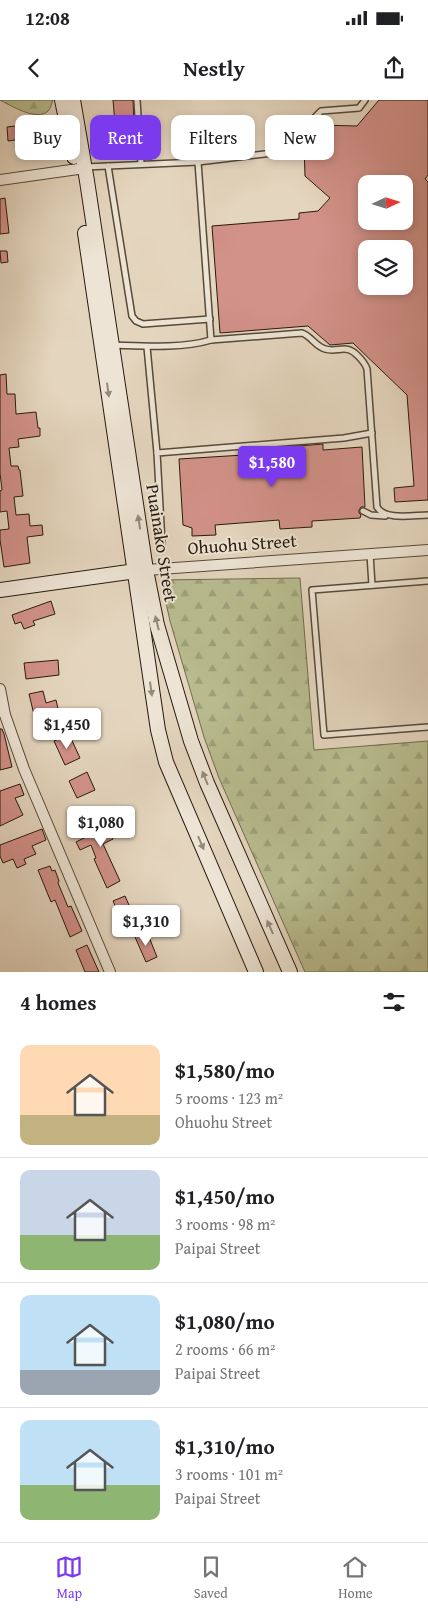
<!DOCTYPE html>
<meta charset="utf-8">
<style>
body{margin:0;font-family:"Gentium Book Plus",serif;background:#f2f2f2;color:#202124;height:100vh;display:flex;flex-direction:column;font-size:19px;white-space:nowrap}
*{box-sizing:border-box;margin:0}
p{font-size:16px;color:#757577}
.icon{flex:none;width:28px;height:28px;fill:none;stroke:currentColor;stroke-width:2;stroke-linecap:round;stroke-linejoin:round}
.map{position:relative;height:872px;overflow:hidden}
.side{display:flex;flex-direction:column;background:#fff;flex:1}
.side>*{flex:none}
.top-card{position:absolute;left:15px;top:15px;width:399px;height:45px;display:flex;gap:10px}
.needle{width:32px;rotate:86deg}
.fabs{position:absolute;left:358px;top:75px;display:grid;gap:10px}
.fabs a{display:grid;place-items:center;width:55px;height:55px;border-radius:10px;background:#fff;box-shadow:0 2px 8px #0003;font-size:25px}
.price{position:absolute;translate:-50% -42px;padding:0 11px;border-radius:5px;background:#fff;color:#222;font-size:16px;line-height:32px;filter:drop-shadow(0 1px 2px #0008)}
.price::after{content:'';position:absolute;left:50%;top:30px;width:15px;height:11px;margin-left:-8px;background:inherit;clip-path:polygon(0 0,100% 0,50% 100%)}
.price.on{background:#7c3aed;color:#fff}
ul{padding:0;list-style:none}
li{display:flex;align-items:center;gap:15px;height:125px;padding:0 20px}
li+li{border-top:1px solid #e0e0e0}
li span{display:grid;place-items:center;flex:none;width:140px;height:100px;border-radius:10px;color:#555}
li>.icon{margin-inline-start:auto}
span .icon{width:60px;height:60px;fill:#fffc;stroke-width:1}
li b{font-size:21px}
h2{display:flex;justify-content:space-between;align-items:center;height:60px;padding:0 20px;font-size:21px}
.chip{padding:0 18px;border-radius:10px;background:#fff;box-shadow:0 2px 8px #0003;font-size:18px;line-height:45px}
.chip.on{background:#7c3aed;color:#fff}
.status{display:flex;justify-content:space-between;align-items:center;height:35px;padding:0 25px;background:#fff;direction:ltr}
.status svg{height:14px;fill:currentColor}
header{display:flex;justify-content:space-between;align-items:center;height:65px;padding:0 20px;background:#fff;font-size:22px;font-weight:600}
.tab-bar{display:flex;justify-content:space-around;align-items:center;height:70px;border-top:1px solid #e0e0e0;background:#fff;font-size:14px;color:#757577}
.tab-bar a{display:grid;justify-items:center;gap:2px}
.tab-bar .on{color:#7c3aed}
.map>svg:first-child{display:block}
.forest{fill:url(#forest-firs);stroke:#706c4e}
.building{fill:#d29189;stroke:#281b0c;fill-rule:evenodd}
.lines{fill:none;stroke-linecap:round;stroke-linejoin:round}
.lane-casing{stroke:#574a38;stroke-width:8}
.street-casing{stroke:#574a38;stroke-width:12}
.secondary-casing{stroke:#281b0c;stroke-width:16}
.lane{stroke:#ede4d5;stroke-width:5}
.street{stroke:#ede4d5;stroke-width:10}
.secondary{stroke:#ede4d5;stroke-width:14}
.oneway{fill:#948a7b}
.labels{text-anchor:middle;dominant-baseline:central;stroke-width:4;stroke-linejoin:round;paint-order:stroke}
.street-label{font-size:18px;fill:#281b0c;stroke:#ede4d5}
</style>
<div class="status"><b>12:08</b><svg viewBox="0 0 49 12"><path d="M0 12V9h3v3zM5 12V6h3v6zM10 12V3h3v9zM15 12V0h3v12zM26 1h20v11H26zM47 4h2v5h-2z"/></svg></div>
<header><svg class="icon" aria-label="back" viewBox="0 0 24 24"><path d="M15 5l-7 7 7 7"/></svg>Nestly<svg class="icon" aria-label="share" viewBox="0 0 24 24"><path d="M12 15V3M7 8l5-5 5 5M5 13v7h14v-7"/></svg></header>
<div class="map">
<svg width="428" height="872" viewBox="0 0 428 872">
<defs>
<pattern id="forest-firs" width="22" height="20" patternUnits="userSpaceOnUse" patternTransform="scale(1.25)"><rect width="22" height="20" fill="#b8bc8f"/><path d="M5 1l3.5 6h-7zM16 11l3.5 6h-7z" fill="#9ea17a"/></pattern>
</defs>
<rect width="100%" height="100%" fill="#e4d5be"/>
<filter id="stains"><feTurbulence type="fractalNoise" baseFrequency=".004" numOctaves="4"/><feColorMatrix values="0 0 0 0 .2 0 0 0 0 .09 0 0 0 0 .02 0 0 0 .5 -.17"/></filter>
<radialGradient id="worn" r=".72"><stop offset=".6" stop-color="#630" stop-opacity="0"/><stop offset="1" stop-color="#630" stop-opacity=".3"/></radialGradient>
<g class="forest">
<path d="M0 0H53C51 4 51 8 48 11 37 22 10 5 0 0Z"/>
<path d="M300 478 314 650 428 641V872H305L219 678 204 637 170 521 161 480Z"/>
</g>
<g class="building">
<path d="M113 0H133L135 46 117 47Z"/>
<path d="M379 0H428V75L425 79 428 82V400L395 402 394 388 414 386 407 295 353 243 330 245 308 226 220 233 212 126 299 119V113L318 111 330 98 305 76 304 42 318 25 357 26ZM366 84H404V121H366ZM366 149H404V186H366Z"/>
<path d="M40 23 42 36 8 41 7 27Z"/>
<path d="M5 98 9 133 0 134V99Z"/>
<path d="M0 151H7L8 162 1 163Z"/>
<path d="M6 274 7 294H15L16 314 36 312 38 328H40V336L18 339 19 347 9 348 11 366H18L19 370H20L23 396 14 397 16 415 29 414 30 426 42 425 43 435 27 437 30 463 4 467 0 440V430L9 429 7 411 0 412V391L2 390 0 373V275Z"/>
<path d="M323 344V350L362 347 365 407H361L359 410V413L361 415 360 418 312 421V427L280 429 279 420 215 425 216 435 192 436V428L183 425 179 359 276 353 275 348Z"/>
<path d="M51 501 55 514 33 521 35 525 24 529 21 522 15 524 12 515Z"/>
<path d="M58 560 59 575 26 579 24 563Z"/>
<path d="M43 591 46 603 56 600 60 617 36 623 29 594Z"/>
<path d="M0 629H2L4 634 12 667 0 670Z"/>
<path d="M69 634 80 658 65 665 54 641Z"/>
<path d="M87 672 95 690 77 698 69 681Z"/>
<path d="M20 684 24 695 15 698 23 715 0 726V691Z"/>
<path d="M101 712 113 739 103 744 120 781 107 788 94 759 96 758 91 745 80 750 76 742 94 733 87 718Z"/>
<path d="M42 729 46 740 32 746 36 754 24 759 26 764 17 768 13 759 3 763 0 756V745Z"/>
<path d="M50 766 52 771 55 770 59 781 58 783 68 807 71 806 82 831 70 837 55 800 51 802 38 770Z"/>
<path d="M125 796 136 821 124 826 113 801Z"/>
<path d="M147 832 157 857 146 862 135 837Z"/>
<path d="M87 845 99 872H85L76 850Z"/>
</g>
<g class="lines">
<g class="lane-casing">
<g id="lane">
<path d="M137 0 141 64"/>
<path d="M198 62 211 240 302 233C311 236 315 246 325 249 338 253 346 243 358 256 362 260 365 263 367 269L377 407C385 421 414 415 428 415"/>
<path d="M108 66 132 216 136 221 143 224 210 219"/>
<path d="M85 67 198 62 281 52 321 11 359 8 365 0"/>
<path d="M112 245C143 246 181 249 211 240"/>
<path d="M147 247 157 353"/>
<path d="M363 411 371 415 385 416"/>
<path d="M162 443 157 353 344 338 372 333"/>
<path d="M370 454 372 485"/>
<path d="M428 481 312 490 324 635 428 627"/>
</g>
</g>
<g class="street-casing">
<g id="street">
<path d="M0 80 85 68"/>
<path d="M146 470 428 450"/>
<path d="M0 589 5 615 24 669 110 872"/>
</g>
</g>
<g class="secondary-casing">
<g id="secondary">
<path d="M62 0 74 57"/>
<path d="M73 0 87 81 146 470 157 525 191 641 207 683 290 872"/>
<path d="M85 133 158 630 166 662 256 872"/>
<path d="M0 490 143 470"/>
</g>
</g>
<use href="#lane" class="lane"/>
<use href="#street" class="street"/>
<use href="#secondary" class="secondary"/>
</g>
<defs><path id="oneway-solid" d="M-6-.8H1V-3.2L6.5 0L1 3.2V.8H-6Z" transform="scale(1.25)"/></defs>
<g class="oneway">
<use href="#oneway-solid" transform="translate(108 290) rotate(82)"/>
<use href="#oneway-solid" transform="translate(139 422) rotate(-99)"/>
<use href="#oneway-solid" transform="translate(157 523) rotate(-104)"/>
<use href="#oneway-solid" transform="translate(151 589) rotate(82)"/>
<use href="#oneway-solid" transform="translate(205 678) rotate(-112)"/>
<use href="#oneway-solid" transform="translate(201 743) rotate(67)"/>
<use href="#oneway-solid" transform="translate(270 827) rotate(-114)"/>
</g>
<g class="labels">
<g class="street-label">
<text transform="translate(162 443) rotate(81)">Puainako Street</text>
<text transform="translate(242 444) rotate(-4)">Ohuohu Street</text>
</g>
</g>
<rect width="100%" height="100%" filter="url(#stains)"/>
<rect width="100%" height="100%" fill="url(#worn)"/>
</svg>
<div class="fabs">
<a><svg class="needle" viewBox="-14 -14 28 28"><path d="M0-13l5 13h-10z" fill="#e53935"/><path d="M0 13l5-13h-10z" fill="#757577"/></svg></a>
<a><svg class="icon" aria-label="layers" viewBox="0 0 24 24"><path d="M12 4l9 5-9 5-9-5zM3 14l9 5 9-5"/></svg></a>
</div>
<b class="price on" style="left:272px;top:388px">$1,580</b>
<b class="price" style="left:67px;top:650px">$1,450</b>
<b class="price" style="left:101px;top:748px">$1,080</b>
<b class="price" style="left:146px;top:847px">$1,310</b>
<div class="top-card">
<a class="chip">Buy</a>
<a class="chip on">Rent</a>
<a class="chip">Filters</a>
<a class="chip">New</a>
</div>
</div>
<section class="side">
<h2>4 homes<svg class="icon" aria-label="filters" viewBox="0 0 24 24"><path d="M4 7h16M4 17h16"/><circle cx="9" cy="7" r="2"/><circle cx="15" cy="17" r="2"/></svg></h2>
<ul>
<li><span style="background:linear-gradient(#ffd9b3 70%,#c2b280 0)"><svg class="icon" aria-label="home" viewBox="0 0 24 24"><path d="M3 11l9-7 9 7M6 9v11h12V9"/></svg></span><div><b>$1,580/mo</b><p>5 rooms · 123 m²</p><p>Ohuohu Street</p></div></li>
<li><span style="background:linear-gradient(#c9d6e8 65%,#8fb573 0)"><svg class="icon" aria-label="home" viewBox="0 0 24 24"><path d="M3 11l9-7 9 7M6 9v11h12V9"/></svg></span><div><b>$1,450/mo</b><p>3 rooms · 98 m²</p><p>Paipai Street</p></div></li>
<li><span style="background:linear-gradient(#bfe0f5 75%,#9aa5b1 0)"><svg class="icon" aria-label="home" viewBox="0 0 24 24"><path d="M3 11l9-7 9 7M6 9v11h12V9"/></svg></span><div><b>$1,080/mo</b><p>2 rooms · 66 m²</p><p>Paipai Street</p></div></li>
<li><span style="background:linear-gradient(#bfe0f5 65%,#8fb573 0)"><svg class="icon" aria-label="home" viewBox="0 0 24 24"><path d="M3 11l9-7 9 7M6 9v11h12V9"/></svg></span><div><b>$1,310/mo</b><p>3 rooms · 101 m²</p><p>Paipai Street</p></div></li>
</ul>
</section>
<nav class="tab-bar">
<a class="on"><svg class="icon" aria-label="map" viewBox="0 0 24 24"><path d="M3 6l6-2 6 2 6-2v14l-6 2-6-2-6 2zM9 4v14M15 6v14"/></svg>Map</a>
<a><svg class="icon" aria-label="saved" viewBox="0 0 24 24"><path d="M7 4h10v16l-5-4-5 4z"/></svg>Saved</a>
<a><svg class="icon" aria-label="home" viewBox="0 0 24 24"><path d="M3 11l9-7 9 7M6 9v11h12V9"/></svg>Home</a>
</nav>
